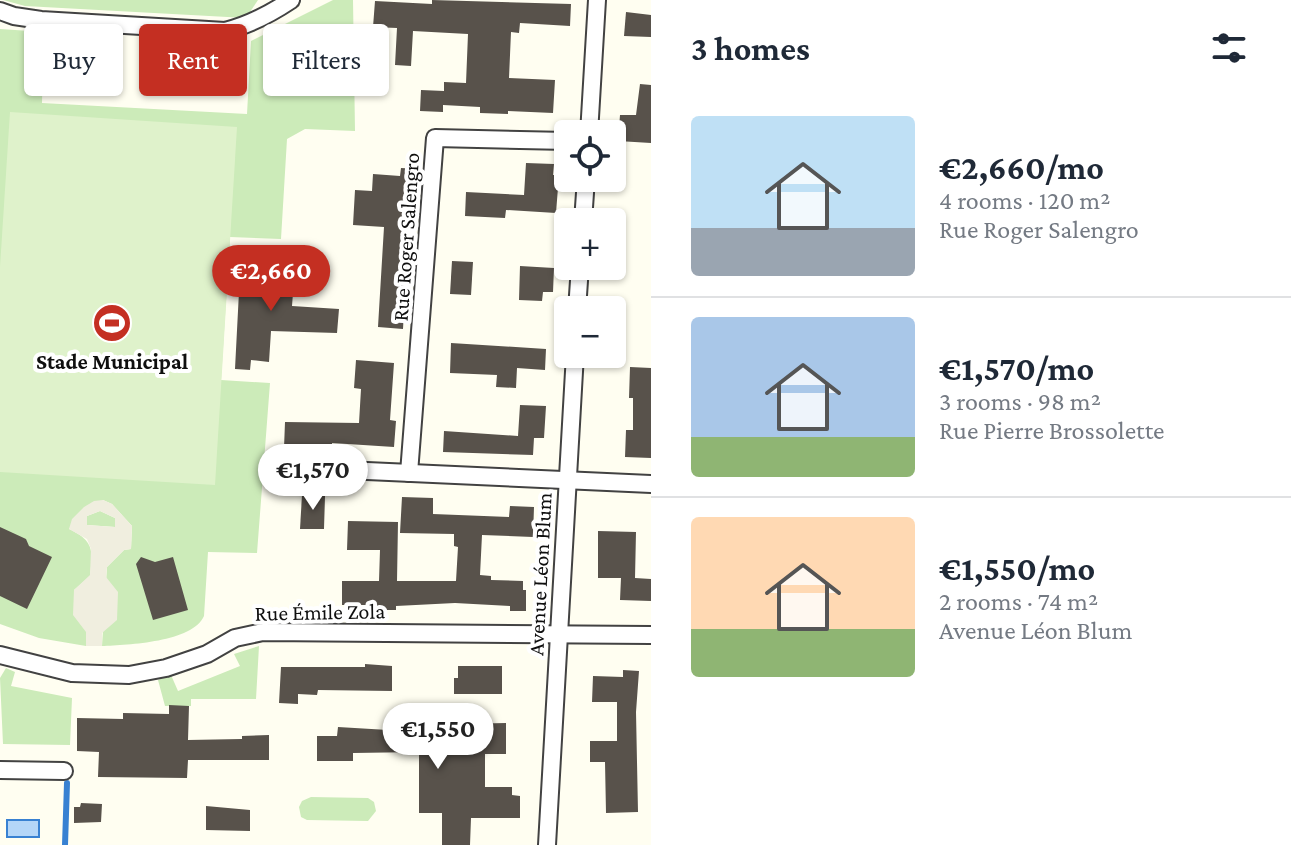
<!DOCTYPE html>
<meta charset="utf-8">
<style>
body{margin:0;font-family:"Crimson Pro",serif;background:#f2f2f3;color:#1f2937;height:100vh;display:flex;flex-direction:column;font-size:30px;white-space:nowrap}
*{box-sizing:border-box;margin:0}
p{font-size:26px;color:#747a83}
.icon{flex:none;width:44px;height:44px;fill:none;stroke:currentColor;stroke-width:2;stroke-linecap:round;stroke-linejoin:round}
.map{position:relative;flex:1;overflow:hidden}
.details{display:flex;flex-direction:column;background:#fff;width:640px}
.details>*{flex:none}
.guide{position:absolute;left:24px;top:24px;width:506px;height:72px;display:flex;gap:16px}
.fabs{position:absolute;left:554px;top:120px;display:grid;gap:16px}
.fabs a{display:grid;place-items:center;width:72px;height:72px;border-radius:8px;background:#fff;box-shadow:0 2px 6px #0004;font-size:40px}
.price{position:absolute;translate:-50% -68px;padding:0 18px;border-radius:28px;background:#fff;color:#222;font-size:26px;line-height:52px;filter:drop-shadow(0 2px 4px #0008)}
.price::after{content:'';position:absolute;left:50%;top:48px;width:24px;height:18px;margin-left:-12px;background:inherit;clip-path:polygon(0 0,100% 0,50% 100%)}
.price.on{background:#c42f22;color:#fff}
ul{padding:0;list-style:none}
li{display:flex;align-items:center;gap:24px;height:200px;padding:0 40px}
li+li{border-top:2px solid #e0e1e3}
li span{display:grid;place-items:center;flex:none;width:224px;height:160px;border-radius:8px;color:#555}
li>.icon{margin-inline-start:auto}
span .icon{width:96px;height:96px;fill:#fffc;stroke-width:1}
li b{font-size:34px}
h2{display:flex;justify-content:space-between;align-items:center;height:96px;padding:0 40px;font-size:34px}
.pill{padding:0 28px;border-radius:8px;background:#fff;box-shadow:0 2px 6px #0004;font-size:28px;line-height:72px}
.pill.on{background:#c42f22;color:#fff}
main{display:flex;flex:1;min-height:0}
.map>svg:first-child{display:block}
.green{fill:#ccebb9}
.pitch{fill:#dff2cb}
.plaza{fill:#f0eedf;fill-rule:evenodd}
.water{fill:#b4d6f8;stroke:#3881d2;stroke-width:2}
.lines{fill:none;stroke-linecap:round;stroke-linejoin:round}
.stream{stroke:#3881d2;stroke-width:6}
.building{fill:#58524b}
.minor-casing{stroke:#424242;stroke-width:20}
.minor{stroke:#fff;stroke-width:16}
.labels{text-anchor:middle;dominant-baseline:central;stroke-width:8;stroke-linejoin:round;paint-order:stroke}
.street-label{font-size:22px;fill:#0f0f0f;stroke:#fff}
.poi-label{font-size:22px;font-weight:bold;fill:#0f0f0f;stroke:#fff}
</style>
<main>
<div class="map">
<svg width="651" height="845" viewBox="0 0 651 845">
<rect width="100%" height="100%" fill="#fffef1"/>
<g class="green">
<path d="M3 0H258L246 18 25 6Z"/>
<path d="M333 0H353L355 131 305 129 287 139 281 239 230 237 221 380 270 383 257 553 208 552 204 616C193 642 128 645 102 646L107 567 124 550 131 549 132 526 112 504 103 500 69 529C94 541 93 550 90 576L74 590 87 632 86 646 39 638 0 624V29L30 31 43 57 42 103 247 114 251 41Z"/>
<path d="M100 511 115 518V527L87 525V516Z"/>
<path d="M259 646 256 699H191V706H165L158 680 171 675 178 691 240 666 234 654Z"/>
<path d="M6 668 15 672 11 686 72 698 70 745 3 744 0 678Z"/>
<path d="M311 797 368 798 374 802 376 811 368 821 307 820 301 817 299 807 302 801Z"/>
</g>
<path class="pitch" d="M10 112 237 127 215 485 0 472V267Z"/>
<path class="plaza" d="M103 500 112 504 132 526 131 549 124 550 107 567 106 577 118 592 117 620 102 633V646H86V632L73 615 74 590 90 575 91 549 87 539 69 529 72 519 84 507 94 501ZM100 511 115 518V527L87 525V516Z"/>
<rect class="water" x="7" y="820" width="32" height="17"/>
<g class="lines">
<path class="stream" d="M65 845 67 783"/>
</g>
<g class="building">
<path d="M432 0 571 4 570 26 520 23 519 33 511 32 509 78 555 80 553 113 508 111V114L480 113V107L443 105V112L420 111 421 90 444 91V82L466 83 468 34 413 31 411 66 395 65 397 28 373 27 375 1 432 4Z"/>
<path d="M626 12 651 15V37L624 36Z"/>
<path d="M640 84 651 85V143L618 141 620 115H636Z"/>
<path d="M526 163 554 164 553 175H559L556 213 506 210 505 218 465 216 466 192 524 195Z"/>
<path d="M401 168 420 169 415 221H409L403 329 378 327 384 227 353 225 355 190 372 191 373 174 400 176Z"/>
<path d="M241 253 257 254V259L275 260 273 292 293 293 292 306 339 309 337 333 271 331 269 362 251 360 250 370 235 369Z"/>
<path d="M452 261 473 262 471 295 450 294Z"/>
<path d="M520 266 554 268 553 292H543L542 301 519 300Z"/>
<path d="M451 343 546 349 545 370 517 368 516 388 496 387 497 375 450 373Z"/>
<path d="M356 360 394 363 390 420 396 421 394 447 332 443V451L284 448 285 422 359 423 361 389 354 388Z"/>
<path d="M630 367 651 368V458L625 457 626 430H633V398H629Z"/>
<path d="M520 405 546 406 544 438H534L533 455 443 452 444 431 518 436Z"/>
<path d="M302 495 325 496 324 529H300Z"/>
<path d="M402 497 433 498V514L509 517 510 506 534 507 533 537 482 535 480 575 491 576V580L523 581V590H526V611H510V606L455 603 396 606V610H374L375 605H342V581H379L380 550H347L348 521 398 522 397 581H456L458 547 454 546V534L400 533Z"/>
<path d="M0 527 26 539 29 546 52 557 27 609 0 596Z"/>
<path d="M598 531 636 532 635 578 651 579V601L620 600 621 578H598Z"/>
<path d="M141 557 155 562 173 557 188 610 153 620 136 564Z"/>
<path d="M365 664 392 666V691L318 690 317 695 298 694V704L279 703 281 667H365Z"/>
<path d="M458 666H502V694H454V678H458Z"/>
<path d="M623 670 639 671 636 712 638 812 606 813 605 762H590V741H617V702H592L593 676 623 677Z"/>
<path d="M169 705 189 706 188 740 242 739V736L269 735V760H188L187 778 98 777 99 752 77 751V718L123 719V713L169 714Z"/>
<path d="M387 719H413V726H424V752H461V724L506 723V754H485V787H512V795L520 796V818H471L470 845H442V813H419V752L353 753V761H317V736H337L338 727 388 730Z"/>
<path d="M81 803 102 804 101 822 74 823V807H80Z"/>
<path d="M206 806 250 810V831L206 830Z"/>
</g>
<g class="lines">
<g class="minor-casing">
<g id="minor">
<path d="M0 11 14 16 41 20 225 31C250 25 270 14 291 0"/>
<path d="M589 134 597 0"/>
<path d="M583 222 586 178"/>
<path d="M577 310 580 266"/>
<path d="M345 470 651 484"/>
<path d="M409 473 435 138 568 141"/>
<path d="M0 655 72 673 129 675 166 668 207 654 235 638 263 632 651 635"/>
<path d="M0 770 64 771"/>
<path d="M547 845 575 354"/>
</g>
</g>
<use href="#minor" class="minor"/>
</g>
<defs>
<g id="stadium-disc" transform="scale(2)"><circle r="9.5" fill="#c42f22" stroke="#fff"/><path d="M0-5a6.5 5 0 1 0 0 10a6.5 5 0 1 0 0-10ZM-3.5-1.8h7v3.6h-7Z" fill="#fff"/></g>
</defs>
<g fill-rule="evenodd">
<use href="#stadium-disc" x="112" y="323"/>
</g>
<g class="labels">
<g class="street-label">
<text transform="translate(406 237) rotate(-86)">Rue Roger Salengro</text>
<text transform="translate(540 574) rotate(-87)">Avenue Léon Blum</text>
<text transform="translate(320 612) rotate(-1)">Rue Émile Zola</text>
</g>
<g class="poi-label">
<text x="112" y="361">Stade Municipal</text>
</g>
</g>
</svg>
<div class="fabs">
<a><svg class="icon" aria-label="locate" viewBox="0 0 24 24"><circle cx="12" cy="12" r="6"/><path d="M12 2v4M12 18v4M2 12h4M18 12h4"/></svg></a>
<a>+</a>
<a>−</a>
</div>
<b class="price on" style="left:271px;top:313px">€2,660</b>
<b class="price" style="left:313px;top:512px">€1,570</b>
<b class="price" style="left:438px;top:771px">€1,550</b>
<div class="guide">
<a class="pill">Buy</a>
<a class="pill on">Rent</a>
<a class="pill">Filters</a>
</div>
</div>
<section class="details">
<h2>3 homes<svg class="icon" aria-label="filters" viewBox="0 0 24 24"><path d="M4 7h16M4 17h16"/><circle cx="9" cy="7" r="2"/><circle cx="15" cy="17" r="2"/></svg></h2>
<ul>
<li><span style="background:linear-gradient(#bfe0f5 70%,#9aa5b1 0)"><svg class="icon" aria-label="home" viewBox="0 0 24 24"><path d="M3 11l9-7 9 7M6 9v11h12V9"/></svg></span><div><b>€2,660/mo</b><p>4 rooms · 120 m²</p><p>Rue Roger Salengro</p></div></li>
<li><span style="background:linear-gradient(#a9c7e8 75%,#8fb573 0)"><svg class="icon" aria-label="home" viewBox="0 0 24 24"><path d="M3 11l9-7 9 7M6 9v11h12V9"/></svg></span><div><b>€1,570/mo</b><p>3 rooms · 98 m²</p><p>Rue Pierre Brossolette</p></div></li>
<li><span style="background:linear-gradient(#ffd9b3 70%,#8fb573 0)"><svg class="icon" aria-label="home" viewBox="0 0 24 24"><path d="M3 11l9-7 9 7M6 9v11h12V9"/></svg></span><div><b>€1,550/mo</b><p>2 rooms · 74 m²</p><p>Avenue Léon Blum</p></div></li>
</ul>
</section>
</main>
